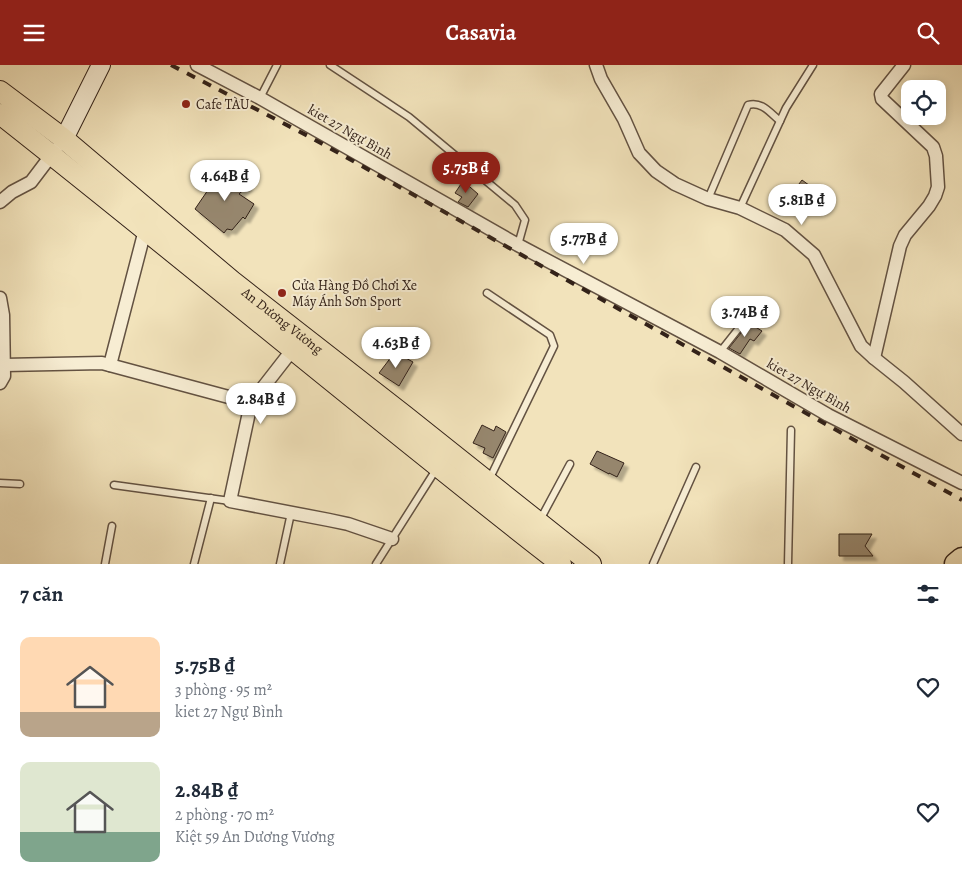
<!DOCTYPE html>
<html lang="vi">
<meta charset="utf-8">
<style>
body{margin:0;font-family:Alegreya,serif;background:#f6f6f7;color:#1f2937;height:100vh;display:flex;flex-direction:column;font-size:19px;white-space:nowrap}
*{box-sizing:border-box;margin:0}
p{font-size:16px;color:#747a83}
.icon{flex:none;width:28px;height:28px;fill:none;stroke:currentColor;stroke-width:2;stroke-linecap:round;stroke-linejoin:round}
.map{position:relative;height:499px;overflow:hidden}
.details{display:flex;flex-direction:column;background:#fff;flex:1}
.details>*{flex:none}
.buttons{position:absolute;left:901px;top:15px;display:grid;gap:10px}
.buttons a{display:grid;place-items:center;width:45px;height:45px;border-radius:10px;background:#fff;box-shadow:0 2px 8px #0003;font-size:25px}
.price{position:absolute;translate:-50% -42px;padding:0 11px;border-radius:18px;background:#fff;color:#222;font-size:16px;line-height:32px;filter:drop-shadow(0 1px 2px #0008)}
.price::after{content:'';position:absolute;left:50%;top:30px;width:15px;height:11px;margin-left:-8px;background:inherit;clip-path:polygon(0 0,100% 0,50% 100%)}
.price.active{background:#8f2418;color:#fff}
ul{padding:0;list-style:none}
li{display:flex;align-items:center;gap:15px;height:125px;padding:0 20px}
li span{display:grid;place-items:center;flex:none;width:140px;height:100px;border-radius:10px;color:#555}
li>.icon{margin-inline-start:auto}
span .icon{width:60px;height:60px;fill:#fffc;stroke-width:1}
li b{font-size:21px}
h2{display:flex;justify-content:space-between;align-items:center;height:60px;padding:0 20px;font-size:21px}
header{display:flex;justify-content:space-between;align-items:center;height:65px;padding:0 20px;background:#8f2418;color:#fff;font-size:22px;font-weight:700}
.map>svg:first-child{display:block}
.building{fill:#96866d;stroke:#332219;filter:url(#shadow)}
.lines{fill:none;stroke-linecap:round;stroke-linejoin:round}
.lane-casing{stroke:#635242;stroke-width:9}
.street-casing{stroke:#635242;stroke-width:15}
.secondary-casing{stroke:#332219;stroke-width:20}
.primary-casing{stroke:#332219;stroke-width:22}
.highway-casing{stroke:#332219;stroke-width:25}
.lane{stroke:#f7edd3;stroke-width:6}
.street{stroke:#f7edd3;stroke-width:12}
.secondary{stroke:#f7edd3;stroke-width:18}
.primary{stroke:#f2e3bb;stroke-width:20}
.highway{stroke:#f2e3bb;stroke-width:22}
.rail{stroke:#332219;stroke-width:4;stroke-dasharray:9 9;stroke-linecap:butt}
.poi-dot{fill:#8f2418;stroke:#f7edd3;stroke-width:2}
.labels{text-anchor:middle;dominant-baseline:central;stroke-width:4;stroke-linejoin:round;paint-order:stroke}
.poi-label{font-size:14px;fill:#332219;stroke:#f7edd3;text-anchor:start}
.street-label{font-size:14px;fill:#332219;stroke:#f7edd3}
</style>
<header><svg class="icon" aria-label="menu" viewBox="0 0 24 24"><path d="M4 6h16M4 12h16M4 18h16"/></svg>Casavia<svg class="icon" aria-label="search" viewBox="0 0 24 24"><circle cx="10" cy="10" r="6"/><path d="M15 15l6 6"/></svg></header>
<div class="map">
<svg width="962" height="499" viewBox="0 0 962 499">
<defs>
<filter id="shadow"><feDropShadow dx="4.5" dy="4.5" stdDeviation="1" flood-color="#0004"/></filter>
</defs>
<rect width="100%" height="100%" fill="#f2e3bb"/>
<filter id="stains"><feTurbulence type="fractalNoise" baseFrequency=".004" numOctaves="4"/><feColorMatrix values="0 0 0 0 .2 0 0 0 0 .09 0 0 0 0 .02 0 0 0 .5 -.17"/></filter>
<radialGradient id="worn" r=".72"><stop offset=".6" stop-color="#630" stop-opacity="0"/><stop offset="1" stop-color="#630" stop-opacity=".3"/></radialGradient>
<g class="building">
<path d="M223 103 248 121 239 129 254 139 245 154 243 152 232 165 227 164 224 168 195 144Z"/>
<path d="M802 115 817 126 809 137 808 136 800 146 786 136Z"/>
<path d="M463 116 478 129 468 142 458 137 462 132 455 128Z"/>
<path d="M749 258 762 266 754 276 750 274 740 289 729 283Z"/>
<path d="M395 287 413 297 399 321 379 308Z"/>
<path d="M482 360 494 366 496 361 506 367 493 393 483 388 485 383 473 378Z"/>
<path d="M597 386 624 398 617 412 609 408V409L590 399Z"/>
<path d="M839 469H872L865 481 873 491H839Z"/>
</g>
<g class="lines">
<g class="lane-casing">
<g id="lane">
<path d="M330 0 409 52 515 140 525 155 518 180"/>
<path d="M260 33 277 0"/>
<path d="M708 134 748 40C762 36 770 48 780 56"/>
<path d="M740 143 786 43 813 0"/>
<path d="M487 228 550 270 554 281 489 415"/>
<path d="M720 287 758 239"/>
<path d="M0 418 20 419"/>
<path d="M114 420 230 436"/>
<path d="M540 455 570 399"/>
<path d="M105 499 112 461"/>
<path d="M194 499 211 433"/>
<path d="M280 499 291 448"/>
<path d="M376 499 437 403"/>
<path d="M653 499 696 402"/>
<path d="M788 499 791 365"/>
</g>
</g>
<g class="street-casing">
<g id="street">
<path d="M197 0 260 33 518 180 720 287 828 350 962 418"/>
<path d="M596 0 601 14 624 54 639 88 656 106 675 119 708 134 740 143 785 165 814 190 861 281 874 293 904 317 962 369"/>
<path d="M0 137 12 127 31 117 56 84"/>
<path d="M0 233 3 250 4 311 0 318"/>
<path d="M293 284 251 338 230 436 329 455 348 459 392 474"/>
<path d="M874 293 900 181 905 170 929 141 935 131 938 122 936 91 933 82 882 34 881 29 904 0"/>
<path d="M4 300 102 298 251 338"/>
<path d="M110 300 145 165"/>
</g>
</g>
<g class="secondary-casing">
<path id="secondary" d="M64 74 101 0"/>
</g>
<g class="primary-casing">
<g id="primary">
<path id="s1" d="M0 26 64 74 232 216 405 351 591 499"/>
<path d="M0 49C188 197 372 352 561 499"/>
</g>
</g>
<g class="highway-casing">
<path id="highway" d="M956 499 962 494"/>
</g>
<use href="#lane" class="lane"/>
<use href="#street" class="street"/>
<use href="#secondary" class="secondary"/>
<use href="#primary" class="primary"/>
<use href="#highway" class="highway"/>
<path class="rail" d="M171 0 308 71 962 435"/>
</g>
<g class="poi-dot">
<circle cx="186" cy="39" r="5"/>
<circle cx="282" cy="228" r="5"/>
</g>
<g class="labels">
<g class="poi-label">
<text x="196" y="39">Cafe TÀU</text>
<text x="292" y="220">Cửa Hàng Đồ Chơi Xe<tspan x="292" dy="16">Máy Ánh Sơn Sport</tspan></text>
</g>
<g class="street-label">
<text transform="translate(350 67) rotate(30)">kiet 27 Ngự Bình</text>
<text stroke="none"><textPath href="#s1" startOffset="364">An Dương Vương</textPath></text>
<text transform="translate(809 321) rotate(30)">kiet 27 Ngự Bình</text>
</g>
</g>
<rect width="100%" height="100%" filter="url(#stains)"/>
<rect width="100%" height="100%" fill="url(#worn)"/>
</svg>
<div class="buttons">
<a><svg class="icon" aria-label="locate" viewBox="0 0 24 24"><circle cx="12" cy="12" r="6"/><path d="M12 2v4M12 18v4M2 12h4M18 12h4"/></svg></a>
</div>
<b class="price active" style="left:466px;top:129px">5.75B ₫</b>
<b class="price" style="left:225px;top:137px">4.64B ₫</b>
<b class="price" style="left:802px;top:161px">5.81B ₫</b>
<b class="price" style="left:584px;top:200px">5.77B ₫</b>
<b class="price" style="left:745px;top:273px">3.74B ₫</b>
<b class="price" style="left:396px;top:304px">4.63B ₫</b>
<b class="price" style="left:261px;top:360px">2.84B ₫</b>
</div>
<section class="details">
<h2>7 căn<svg class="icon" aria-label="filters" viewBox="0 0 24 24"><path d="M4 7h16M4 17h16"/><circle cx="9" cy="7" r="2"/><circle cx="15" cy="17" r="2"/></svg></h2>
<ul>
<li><span style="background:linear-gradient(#ffd9b3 75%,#b9a48a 0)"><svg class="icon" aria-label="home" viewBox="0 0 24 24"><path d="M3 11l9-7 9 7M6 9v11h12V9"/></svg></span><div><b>5.75B ₫</b><p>3 phòng · 95 m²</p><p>kiet 27 Ngự Bình</p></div><svg class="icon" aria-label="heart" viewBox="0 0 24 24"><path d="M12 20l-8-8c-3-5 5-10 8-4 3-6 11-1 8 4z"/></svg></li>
<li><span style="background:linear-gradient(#dfe7d0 70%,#7fa58c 0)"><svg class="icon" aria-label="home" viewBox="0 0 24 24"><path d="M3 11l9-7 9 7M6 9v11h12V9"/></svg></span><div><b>2.84B ₫</b><p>2 phòng · 70 m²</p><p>Kiệt 59 An Dương Vương</p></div><svg class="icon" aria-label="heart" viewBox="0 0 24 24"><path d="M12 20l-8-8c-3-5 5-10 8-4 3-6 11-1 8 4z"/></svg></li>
</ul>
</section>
